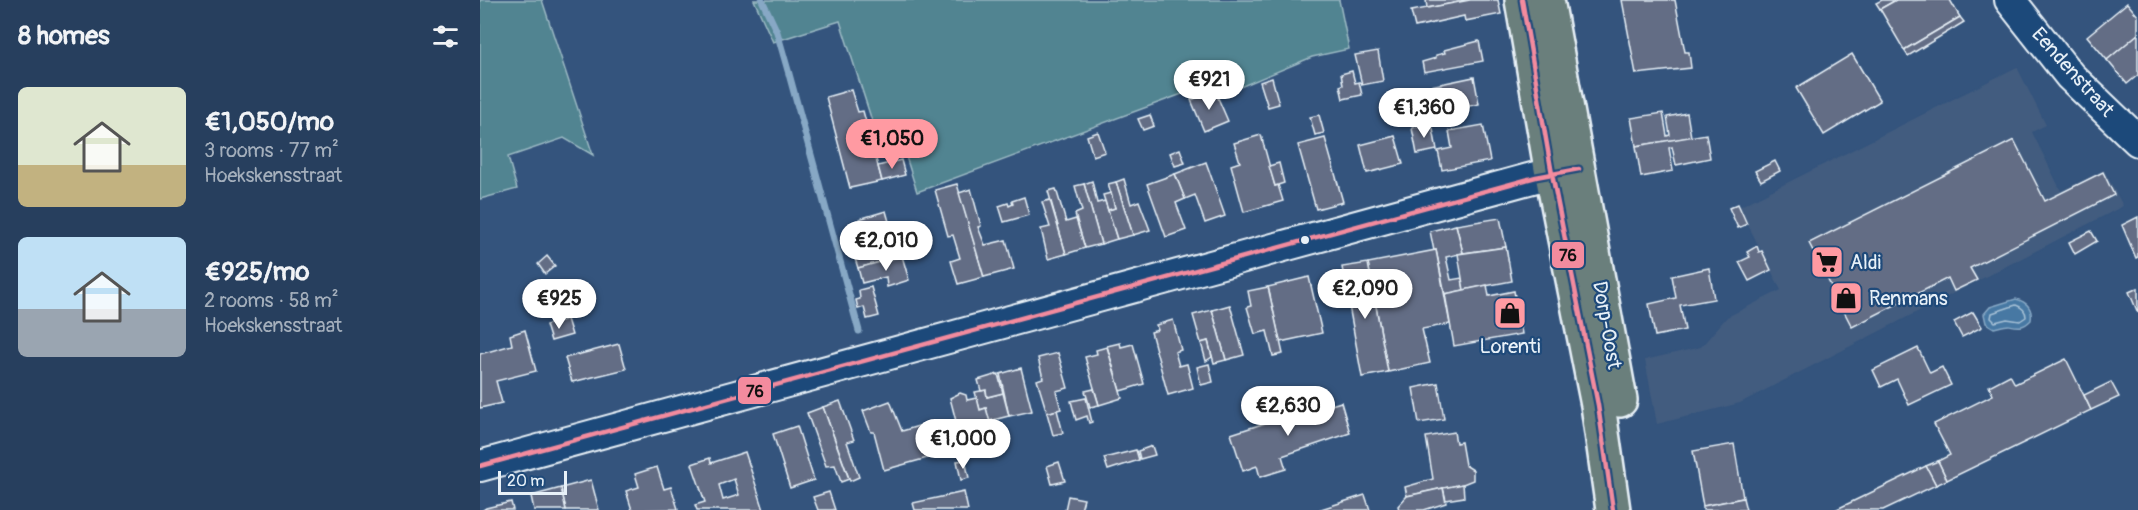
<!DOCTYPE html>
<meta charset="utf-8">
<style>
body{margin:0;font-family:Pangolin,sans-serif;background:#2f4664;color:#f1f3f6;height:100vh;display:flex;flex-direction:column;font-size:22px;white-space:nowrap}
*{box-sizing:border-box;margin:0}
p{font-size:20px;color:#a4afbc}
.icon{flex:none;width:33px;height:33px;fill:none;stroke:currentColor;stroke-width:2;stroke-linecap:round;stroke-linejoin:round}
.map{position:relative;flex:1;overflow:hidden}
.sheet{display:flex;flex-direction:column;background:#273f5e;width:480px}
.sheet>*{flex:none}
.scale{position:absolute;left:18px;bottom:15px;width:69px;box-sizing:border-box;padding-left:6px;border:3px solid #e8f1f8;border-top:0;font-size:16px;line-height:21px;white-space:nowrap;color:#e8f1f8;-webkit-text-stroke:4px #1f4a7a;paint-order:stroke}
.price{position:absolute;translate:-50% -51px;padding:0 14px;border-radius:21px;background:#fff;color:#222;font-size:20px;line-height:39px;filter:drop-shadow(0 2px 3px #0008)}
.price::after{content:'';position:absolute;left:50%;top:36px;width:18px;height:14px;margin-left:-9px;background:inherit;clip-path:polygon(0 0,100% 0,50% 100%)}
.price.current{background:#ff9aa2;color:#111}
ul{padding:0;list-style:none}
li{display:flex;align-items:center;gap:18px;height:150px;padding:0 18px}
li span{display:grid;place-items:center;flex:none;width:168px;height:120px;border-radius:9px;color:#555}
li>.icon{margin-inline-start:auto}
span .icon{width:72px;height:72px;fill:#fffc;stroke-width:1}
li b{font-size:26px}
h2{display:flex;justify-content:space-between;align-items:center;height:72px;padding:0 18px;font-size:26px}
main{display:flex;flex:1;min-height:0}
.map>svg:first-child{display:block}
.built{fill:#425c7f}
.green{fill:#518491;stroke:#9cbac4;stroke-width:1.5}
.water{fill:#4678a3;stroke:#87a8c5;stroke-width:1.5}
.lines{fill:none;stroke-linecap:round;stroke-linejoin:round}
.shore{stroke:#a7c1d6;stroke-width:1.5}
.stream{stroke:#87a8c5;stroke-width:7}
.building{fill:#646d85;stroke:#e8f1f8;stroke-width:1.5;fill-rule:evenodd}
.minor-casing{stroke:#e8f1f8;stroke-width:34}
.major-casing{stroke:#e8f1f8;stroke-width:38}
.minor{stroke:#1f4a7a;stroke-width:30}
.major{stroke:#6b7f7c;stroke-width:33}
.bus-1-casing{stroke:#1f4a7a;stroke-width:9}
.bus-1{stroke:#f38b9e;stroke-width:4.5}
.bus-dot{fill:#e8f1f8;stroke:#1f4a7a;stroke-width:2}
.labels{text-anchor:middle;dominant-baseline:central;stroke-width:4.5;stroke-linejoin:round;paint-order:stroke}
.street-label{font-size:20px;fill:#e8f1f8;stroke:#1f4a7a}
.poi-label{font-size:20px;fill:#e8f1f8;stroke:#1f4a7a;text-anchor:start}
.line-badge{stroke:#1f4a7a;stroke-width:2}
.pale-badge-label{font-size:16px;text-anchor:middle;font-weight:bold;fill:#111}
</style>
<main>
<section class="sheet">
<h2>8 homes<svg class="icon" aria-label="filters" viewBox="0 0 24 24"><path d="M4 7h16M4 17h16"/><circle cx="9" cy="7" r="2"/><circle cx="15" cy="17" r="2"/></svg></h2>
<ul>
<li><span style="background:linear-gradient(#dfe7d0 65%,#c2b280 0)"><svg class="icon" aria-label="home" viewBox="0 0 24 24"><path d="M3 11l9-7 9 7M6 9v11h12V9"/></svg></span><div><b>€1,050/mo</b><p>3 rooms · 77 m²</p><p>Hoekskensstraat</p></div></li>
<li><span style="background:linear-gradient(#bfe0f5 60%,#9aa5b1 0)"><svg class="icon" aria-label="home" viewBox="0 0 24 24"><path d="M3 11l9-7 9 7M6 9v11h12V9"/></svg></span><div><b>€925/mo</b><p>2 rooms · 58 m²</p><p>Hoekskensstraat</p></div></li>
</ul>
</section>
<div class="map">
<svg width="1658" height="510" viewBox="0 0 1658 510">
<rect width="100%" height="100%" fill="#34547d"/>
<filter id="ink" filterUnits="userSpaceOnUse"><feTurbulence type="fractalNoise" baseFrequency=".0167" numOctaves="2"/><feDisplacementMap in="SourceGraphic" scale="12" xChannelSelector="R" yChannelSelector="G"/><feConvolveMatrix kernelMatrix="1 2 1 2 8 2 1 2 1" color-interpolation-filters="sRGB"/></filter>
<g filter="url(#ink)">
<path class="built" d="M1537 67 1566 125 1552 132 1581 191 1624 170 1643 206 1260 403 1177 424 1165 360 1221 347 1247 317 1301 290 1259 207Z"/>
<g class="green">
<path d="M0 0H62L113 155 84 138 28 157 37 189 0 199Z"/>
<path d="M274 0H859L869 49 832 57 729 100 721 87 437 192 423 147 402 152 360 21 293 42Z"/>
</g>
<path class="water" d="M1536 299C1547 302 1553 308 1551 320 1543 328 1539 327 1529 325 1524 325 1519 327 1514 328L1506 323 1504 314 1510 307Z"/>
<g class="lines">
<path class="shore" d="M1536 305C1542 307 1546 310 1546 317L1540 321 1527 319 1515 322 1511 318 1512 313Z"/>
<path class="stream" d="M282 0 297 32 309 74 379 331"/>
</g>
<g class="building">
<path d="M946 0H990L947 8Z"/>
<path d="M990 0H1018L1021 14 985 21 984 16 935 27 931 11Z"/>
<path d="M1142 0H1195L1205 52H1209L1211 68 1156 74Z"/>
<path d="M1402 0H1416L1400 9 1396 3Z"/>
<path d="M1416 0H1470L1480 17 1424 50 1400 9Z"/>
<path d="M1647 3 1658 16V34L1627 60 1607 36Z"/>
<path d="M1480 17 1484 22 1428 56 1424 50Z"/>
<path d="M1658 34V75L1647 84 1627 60Z"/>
<path d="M999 41 1003 61 944 72 942 62 956 58V55L965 53 964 50Z"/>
<path d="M898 51 903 81 882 85 875 55Z"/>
<path d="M1372 54 1400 101 1344 135 1316 88Z"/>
<path d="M872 71 875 83 879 82 882 95 863 99 860 86 863 85 861 74Z"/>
<path d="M994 77 999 104 946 115 941 88Z"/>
<path d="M792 78 799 104 788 107 780 82Z"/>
<path d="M371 90 378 112 383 111 402 181 370 188 346 97Z"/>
<path d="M735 91 748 121 724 131 711 100Z"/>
<path d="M1183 113 1187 136 1190 135 1187 117 1207 113 1211 137 1156 146 1151 118Z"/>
<path d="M670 115 674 126 663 130 658 119Z"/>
<path d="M839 115 844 133 835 135 830 117Z"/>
<path d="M952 124 957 150 937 154 932 128Z"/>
<path d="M1003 125 1010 161 962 170 958 151 972 148 969 131Z"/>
<path d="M618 132 625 152 613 156 607 136Z"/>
<path d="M1226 134 1230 158 1196 165 1192 147 1189 148 1193 171 1161 177 1156 146Z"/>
<path d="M781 135 795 186 798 185 803 201 764 212 751 165 760 162 754 143Z"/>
<path d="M915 136 923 164 887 173 880 145Z"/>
<path d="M845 138 863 202 836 209 818 145Z"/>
<path d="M1534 140 1565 201 1623 172 1634 195 1490 268 1497 280 1474 291 1468 278 1372 327 1329 243Z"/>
<path d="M700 149 705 163 695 166 690 153Z"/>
<path d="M421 160 425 175 402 181 398 166Z"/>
<path d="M1295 161 1300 171 1281 181 1275 171Z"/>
<path d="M726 162 745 216 725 223 715 195 705 199 695 174Z"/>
<path d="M799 163 804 183 795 186 789 166Z"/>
<path d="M695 174 705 199 696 203 706 230 686 237 667 184Z"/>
<path d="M644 179 651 204 659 201 670 230 653 235 636 182Z"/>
<path d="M612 181 617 203 625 201 637 239 621 244 604 184Z"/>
<path d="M636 182 653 235 637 239 628 210 635 208 628 184Z"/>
<path d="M477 184 504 277 478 284 471 261 480 258 473 235 468 236 455 190Z"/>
<path d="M604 184 621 244 605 248 595 214 602 211 595 186Z"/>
<path d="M491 189 501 226 498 227 505 245 526 240 534 269 504 277 479 193Z"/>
<path d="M576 189 586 222 596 219 605 248 586 254 568 191Z"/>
<path d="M631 193 635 208 628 210 623 195Z"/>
<path d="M544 197 549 215 524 222 519 206 528 203 529 206 533 204 532 201Z"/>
<path d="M570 200 586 254 568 259 561 229 570 227 562 202Z"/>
<path d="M1258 204 1267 224 1258 228 1249 208Z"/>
<path d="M406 211 419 257 378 268 371 246 386 242 379 219Z"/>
<path d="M1658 217V257L1656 258 1642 225Z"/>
<path d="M1020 218 1026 247 983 253 976 225Z"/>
<path d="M976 225 983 253 966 257 971 280 982 278 984 290 965 294 956 250 954 251 950 231Z"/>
<path d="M1611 231 1617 241 1595 254 1589 242Z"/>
<path d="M1277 246 1279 252 1282 251 1291 270 1269 281 1259 262 1270 257 1267 252Z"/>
<path d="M1026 247 1032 281 984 290 978 254Z"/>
<path d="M956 250 970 324 942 329 950 363 908 372 888 263Z"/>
<path d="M67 256 75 266 65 274 58 264Z"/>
<path d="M422 256 429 280 407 287 406 277 382 283 378 268Z"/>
<path d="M888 263 908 372 882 377 862 267Z"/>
<path d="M1229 268 1234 299 1200 305 1205 330 1175 336 1169 304 1196 298 1192 276Z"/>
<path d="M829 277 842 333 800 342 788 287Z"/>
<path d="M1007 285 1009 296 1034 291 1042 334 974 346 965 294Z"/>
<path d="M391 287 399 316 387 319 384 307 378 309 376 300 380 299 379 290Z"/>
<path d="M788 287 803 354 793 356 787 331 775 334 767 307 771 306 768 291Z"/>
<path d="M1658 288V313L1649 292Z"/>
<path d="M750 305 764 355 746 360 732 310Z"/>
<path d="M732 310 746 360 734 363 728 341 721 343 713 315Z"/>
<path d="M1493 312 1502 327 1482 337 1474 322Z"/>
<path d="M87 319 92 335 71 341 66 325Z"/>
<path d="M693 320 701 350 695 352 699 366 707 364 713 388 688 395 671 332 678 330 676 325Z"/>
<path d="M45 330 56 371 16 381 22 403 0 408V354L32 345 30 335Z"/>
<path d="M728 341 732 357 726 361 721 343Z"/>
<path d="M640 343 641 347 653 344 664 384 640 391 627 346Z"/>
<path d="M139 344 146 369 92 382 85 358Z"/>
<path d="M627 347 642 398 619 405 605 357 617 354 616 350Z"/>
<path d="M1438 348 1450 373 1462 367 1471 385 1429 405 1417 379 1401 387 1393 370Z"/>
<path d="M578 353 588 388 576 391 581 409 567 413 557 380 563 378 558 358Z"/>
<path d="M1586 359 1611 410 1467 480 1458 461 1470 455 1454 424 1513 395 1509 386 1530 375 1535 384Z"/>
<path d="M729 364 733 382 721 385 717 367Z"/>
<path d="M541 368 552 411 529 416 520 374Z"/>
<path d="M518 374 529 416 509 421 506 408 500 410 495 392 506 390 507 397 523 393Z"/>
<path d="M518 374 523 393 507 397 506 390 501 391 498 380Z"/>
<path d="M1631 382 1639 397 1611 410 1604 395Z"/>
<path d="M958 383 964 419 939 423 933 388Z"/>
<path d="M614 389 619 405 610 407 605 391Z"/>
<path d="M833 390 839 409 832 411V408L818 412 813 396Z"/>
<path d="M480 393 486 395 487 400 497 398 500 410 506 408 513 433 504 435 506 446 475 452 470 431 478 429 470 398Z"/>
<path d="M811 396 816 413 795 420 790 403Z"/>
<path d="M606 398 612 422 609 423 607 416 596 420 591 401Z"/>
<path d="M360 401 374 440 367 442 379 477 370 481 343 407Z"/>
<path d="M410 401 422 431 442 425 451 457 404 470 394 432H391L383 411Z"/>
<path d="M861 402 870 433 802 456 806 469 780 477 777 466 763 471 751 434 832 408V411Z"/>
<path d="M343 407 369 479 361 482 355 465 346 466 327 413Z"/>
<path d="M577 410 583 433 573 435 567 413Z"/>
<path d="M317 426 334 480 310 488 293 434Z"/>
<path d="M974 432 976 443 981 442 985 465 993 470V480L983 484 927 496 925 487 953 479 946 437Z"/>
<path d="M1254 444 1263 498 1223 506 1213 451Z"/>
<path d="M672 446 675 455 660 459 658 451Z"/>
<path d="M656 450 659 460 628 470 624 458Z"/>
<path d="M265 452 284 510H217L215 505 225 502 212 464 230 458 231 463ZM254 479 259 495 243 500 239 485Z"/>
<path d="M485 460 489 478 481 480 477 461Z"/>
<path d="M1458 461 1467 480 1456 485 1446 466Z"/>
<path d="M579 462 585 481 572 484 567 466Z"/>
<path d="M1446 466 1456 485 1403 510H1355Z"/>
<path d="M177 467 184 489 191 487 198 509 152 510 146 491 159 487 155 474Z"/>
<path d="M111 480 119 510H86L81 488Z"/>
<path d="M983 484 984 497 966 500 963 488Z"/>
<path d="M81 488 86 510H54L51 496Z"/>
<path d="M963 488 966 503 944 510H919L918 506 927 496Z"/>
<path d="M349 492 355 510H338L333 497Z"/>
<path d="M484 492 488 510H435L433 503Z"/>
<path d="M885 495 890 510H838Z"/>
<path d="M588 496 604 499 601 510H585Z"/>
<path d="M1263 498 1266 510H1223V506Z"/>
<path d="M31 502 33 510H3L6 508Z"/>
</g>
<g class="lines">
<g class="minor-casing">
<g id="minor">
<path d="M1530 0 1590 76 1658 141"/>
<path d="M0 466 1056 177 1096 169"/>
</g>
</g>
<g class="major-casing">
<g id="major">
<path d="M1042 0 1072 174 1118 405 1133 510"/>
<path d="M1067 0 1140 400"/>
</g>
</g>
<use href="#minor" class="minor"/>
<use href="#major" class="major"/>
<g class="bus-1-casing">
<g id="bus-1">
<path d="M1042 0 1072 174 1118 405 1133 510"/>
<path d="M0 466 1056 177 1099 169"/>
</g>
</g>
<use href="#bus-1" class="bus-1"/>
</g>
</g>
<defs>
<g id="supermarket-square" transform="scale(1.725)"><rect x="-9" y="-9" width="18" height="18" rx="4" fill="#ff9aa2" stroke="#1f4a7a"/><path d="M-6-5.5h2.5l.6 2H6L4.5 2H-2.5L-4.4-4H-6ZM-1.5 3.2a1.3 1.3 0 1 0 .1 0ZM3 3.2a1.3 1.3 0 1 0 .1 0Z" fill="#111"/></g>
<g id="shop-square" transform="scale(1.725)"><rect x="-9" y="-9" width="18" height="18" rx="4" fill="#ff9aa2" stroke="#1f4a7a"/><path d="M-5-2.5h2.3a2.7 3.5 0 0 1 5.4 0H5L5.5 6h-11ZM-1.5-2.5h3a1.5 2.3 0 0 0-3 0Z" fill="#111"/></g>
</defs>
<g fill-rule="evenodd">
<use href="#supermarket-square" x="1347" y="262"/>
<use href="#shop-square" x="1366" y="298"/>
<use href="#shop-square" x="1030" y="313"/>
</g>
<circle class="bus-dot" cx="825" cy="240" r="5"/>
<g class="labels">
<g class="street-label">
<text transform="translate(1593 72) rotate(48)">Eendenstraat</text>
<text transform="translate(1127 325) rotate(80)">Dorp-Oost</text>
</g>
<g class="poi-label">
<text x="1370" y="262">Aldi</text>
<text x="1389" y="298">Renmans</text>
<text x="1030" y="346" text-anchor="middle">Lorenti</text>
</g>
</g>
<g class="line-badge">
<rect x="1071" y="241" width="34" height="28" rx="6" fill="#f38b9e"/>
<rect x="257" y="376" width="35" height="29" rx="6" fill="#f38b9e"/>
</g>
<g class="pale-badge-label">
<text x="1088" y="261">76</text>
<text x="275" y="397">76</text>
</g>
</svg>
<div class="scale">20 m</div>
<b class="price" style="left:729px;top:111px">€921</b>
<b class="price" style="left:944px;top:139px">€1,360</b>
<b class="price current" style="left:412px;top:170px">€1,050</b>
<b class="price" style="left:406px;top:272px">€2,010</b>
<b class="price" style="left:885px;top:320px">€2,090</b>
<b class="price" style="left:79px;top:330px">€925</b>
<b class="price" style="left:808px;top:437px">€2,630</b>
<b class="price" style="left:483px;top:470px">€1,000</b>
</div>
</main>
